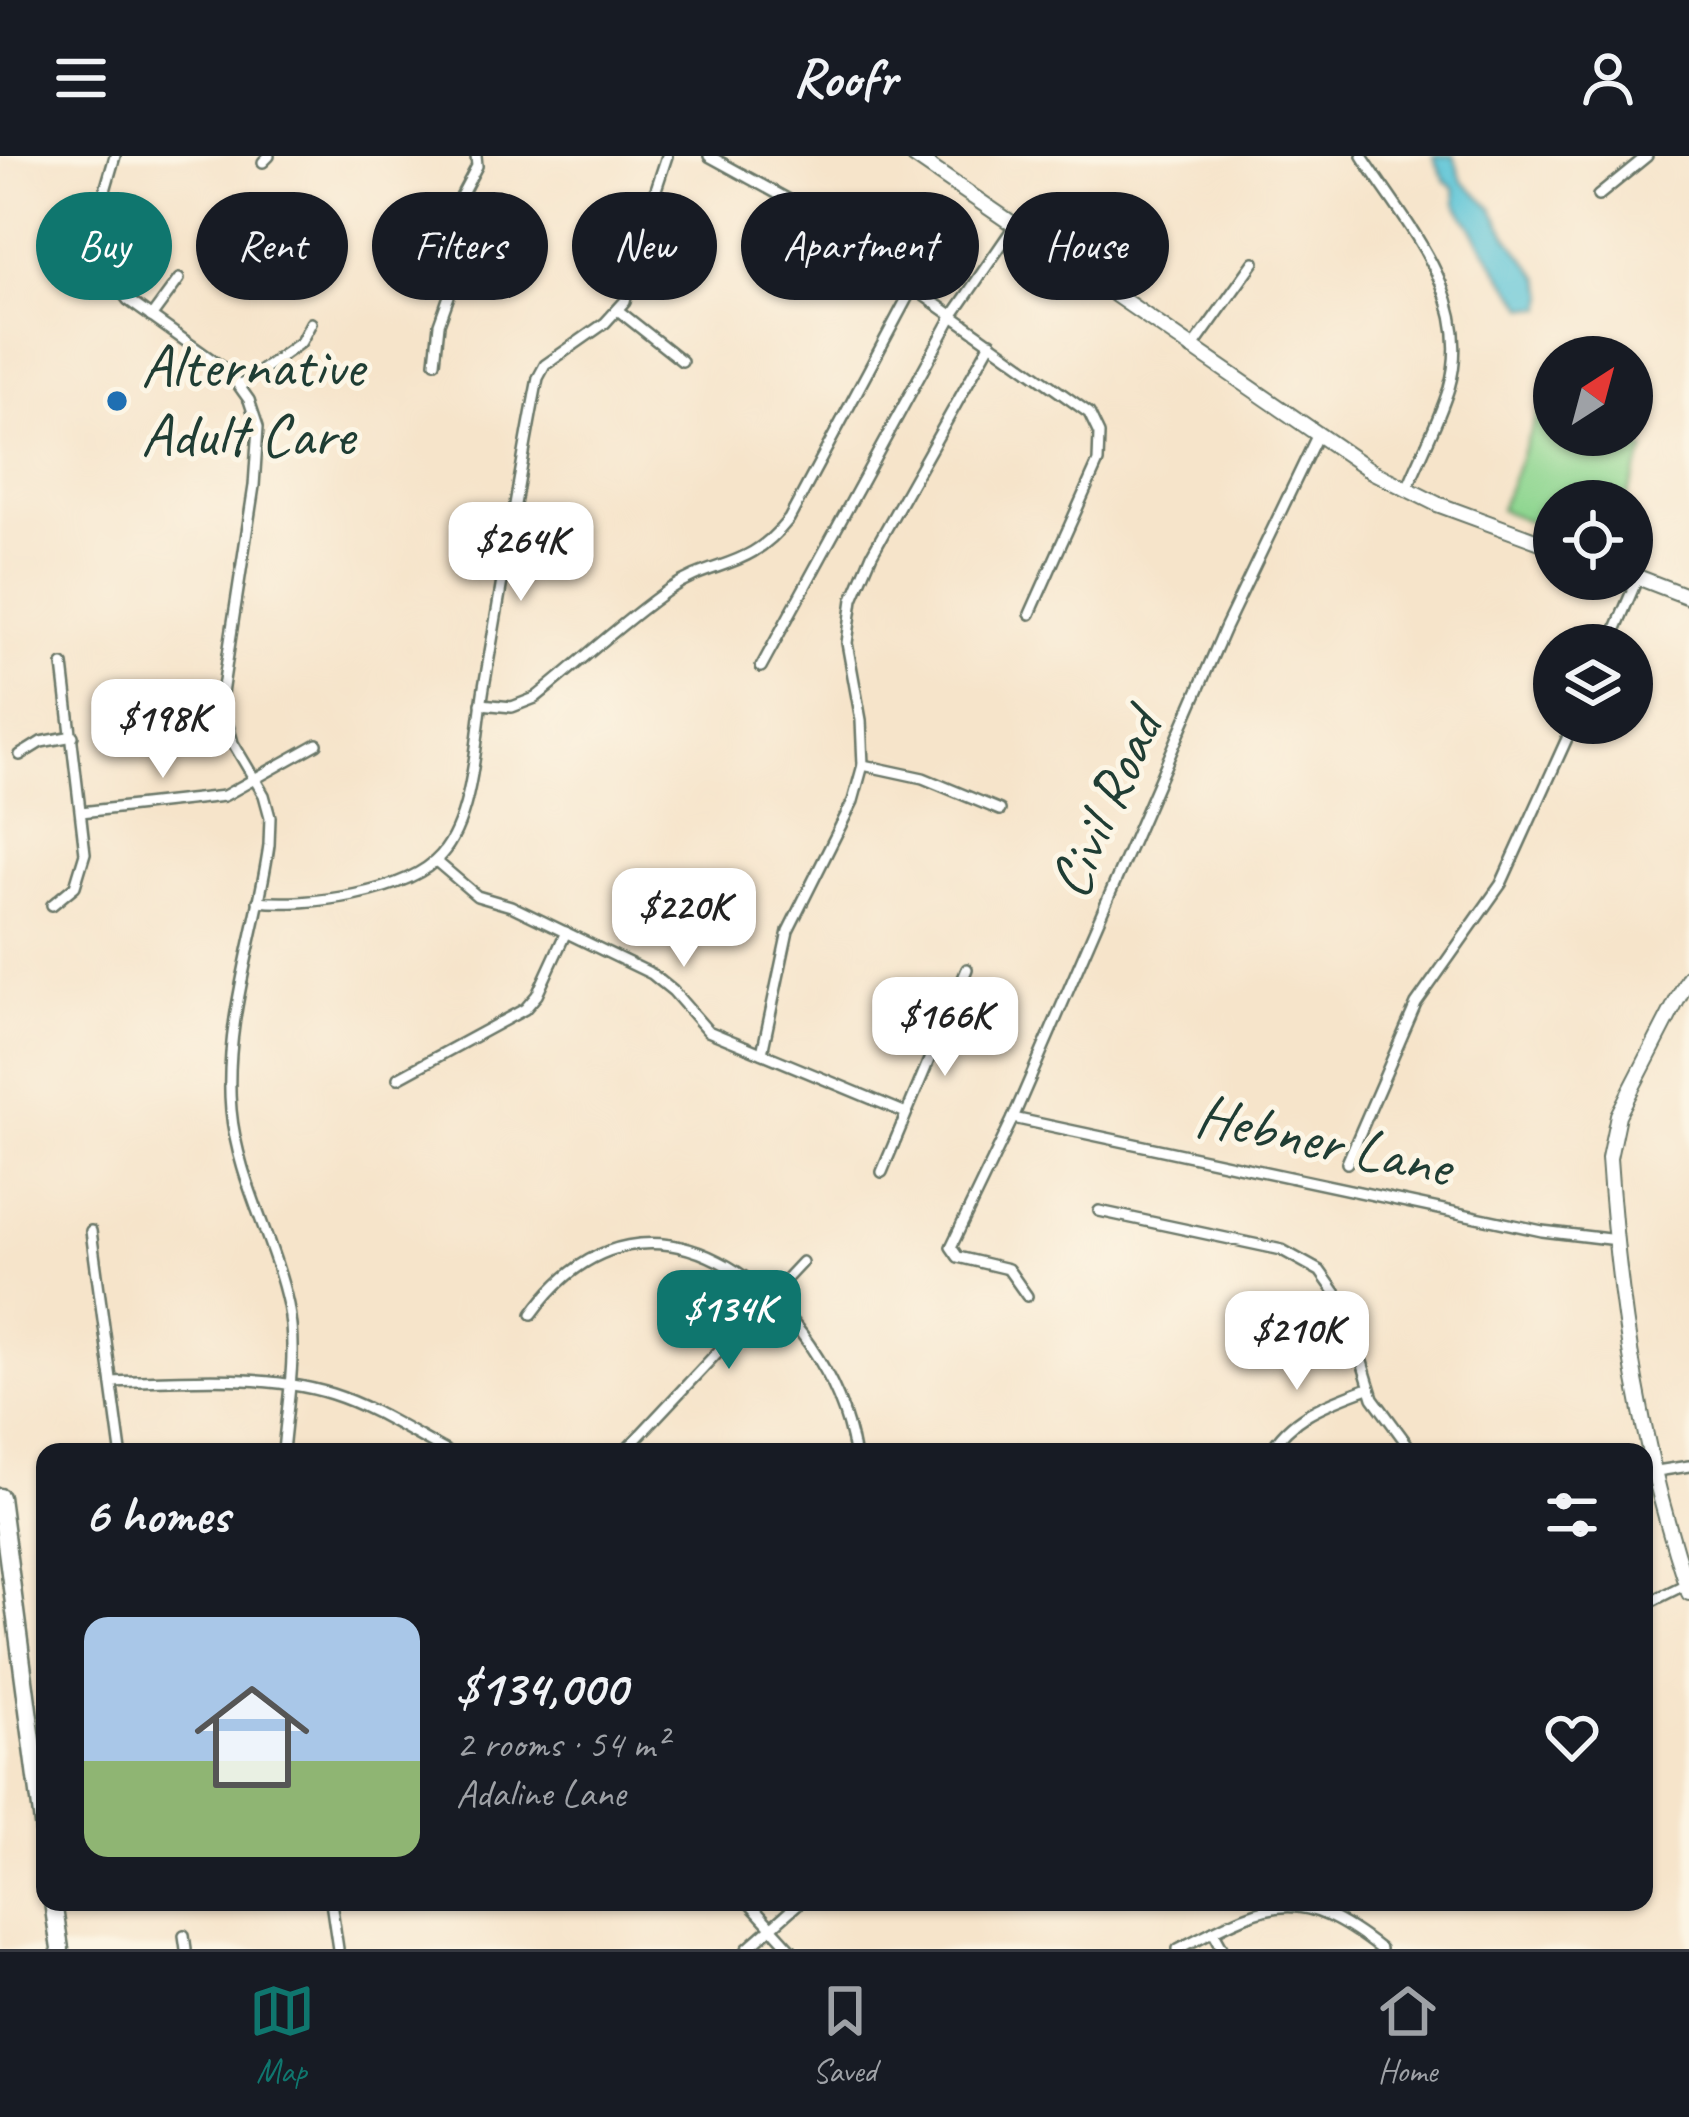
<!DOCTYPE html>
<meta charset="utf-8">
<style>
body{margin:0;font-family:Caveat,sans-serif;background:#242831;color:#f1f3f6;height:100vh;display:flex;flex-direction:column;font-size:45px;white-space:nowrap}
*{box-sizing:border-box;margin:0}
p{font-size:39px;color:#9ea1a6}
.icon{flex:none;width:66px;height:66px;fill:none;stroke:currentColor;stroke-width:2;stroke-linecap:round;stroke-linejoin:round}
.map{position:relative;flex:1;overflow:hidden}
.side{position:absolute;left:36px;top:1287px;width:1617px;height:468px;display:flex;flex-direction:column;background:#171b24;border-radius:24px;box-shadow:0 3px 9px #0004}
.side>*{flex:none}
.banner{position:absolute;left:36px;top:36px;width:1617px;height:108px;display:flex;gap:24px}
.needle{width:78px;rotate:36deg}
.tools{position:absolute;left:1533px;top:180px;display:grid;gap:24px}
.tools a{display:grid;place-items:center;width:120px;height:120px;border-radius:50%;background:#171b24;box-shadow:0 3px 9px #0004;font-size:60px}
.price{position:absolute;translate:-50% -102px;padding:0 27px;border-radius:24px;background:#fff;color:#222;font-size:39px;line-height:78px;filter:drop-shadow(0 3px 6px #0008)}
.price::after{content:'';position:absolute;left:50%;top:72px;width:36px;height:27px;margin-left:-18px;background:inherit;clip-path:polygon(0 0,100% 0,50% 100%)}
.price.active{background:#0f766e;color:#fff}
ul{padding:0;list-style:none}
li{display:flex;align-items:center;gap:36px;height:300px;padding:0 48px}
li+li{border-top:3px solid #363941}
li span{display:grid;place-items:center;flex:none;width:336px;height:240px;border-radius:24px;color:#555}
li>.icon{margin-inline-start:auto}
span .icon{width:144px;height:144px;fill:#fffc;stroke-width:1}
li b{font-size:51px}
h2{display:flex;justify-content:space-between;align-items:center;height:144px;padding:0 48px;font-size:51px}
.chip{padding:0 42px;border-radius:54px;background:#171b24;box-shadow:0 3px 9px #0004;font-size:42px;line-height:108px}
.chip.active{background:#0f766e;color:#fff}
header{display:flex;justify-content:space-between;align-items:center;height:156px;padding:0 48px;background:#171b24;font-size:54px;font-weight:700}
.menu{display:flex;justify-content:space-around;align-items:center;height:168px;border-top:3px solid #363941;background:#171b24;font-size:33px;color:#9ea1a6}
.menu a{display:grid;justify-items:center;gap:6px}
.menu .active{color:#0f766e}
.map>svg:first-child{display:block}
.green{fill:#8ed690;stroke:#568a62;stroke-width:3}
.water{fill:#5bc4d7;stroke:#3d8086;stroke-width:3}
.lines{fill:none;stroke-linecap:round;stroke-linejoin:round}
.minor-casing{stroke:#6a7768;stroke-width:14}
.secondary-casing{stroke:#6a7768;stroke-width:18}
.motorway-casing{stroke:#6a7768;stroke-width:21}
.minor{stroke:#fff;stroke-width:9}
.secondary{stroke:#fff;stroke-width:14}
.motorway{stroke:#fff;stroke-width:16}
.poi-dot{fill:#1f6fb2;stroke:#fcf5e5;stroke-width:4.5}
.labels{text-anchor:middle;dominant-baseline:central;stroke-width:10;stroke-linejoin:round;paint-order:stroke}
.poi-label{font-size:60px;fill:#1f3d34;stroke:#fcf5e5;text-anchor:start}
.street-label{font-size:60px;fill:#1f3d34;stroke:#fcf5e5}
</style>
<header><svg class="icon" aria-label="menu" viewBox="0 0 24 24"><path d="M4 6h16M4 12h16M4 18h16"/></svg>Roofr<svg class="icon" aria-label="person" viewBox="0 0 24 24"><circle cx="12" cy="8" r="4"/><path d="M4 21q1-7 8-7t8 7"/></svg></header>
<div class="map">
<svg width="1689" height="1793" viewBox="0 0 1689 1793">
<rect width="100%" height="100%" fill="#fcf5e5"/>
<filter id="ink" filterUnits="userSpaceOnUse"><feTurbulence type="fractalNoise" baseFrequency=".00833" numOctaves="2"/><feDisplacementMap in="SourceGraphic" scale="24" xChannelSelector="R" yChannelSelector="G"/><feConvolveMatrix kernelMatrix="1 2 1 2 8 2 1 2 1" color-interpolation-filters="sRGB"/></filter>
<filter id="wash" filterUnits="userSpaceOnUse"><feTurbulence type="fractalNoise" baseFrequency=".004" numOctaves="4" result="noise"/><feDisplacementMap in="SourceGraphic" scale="48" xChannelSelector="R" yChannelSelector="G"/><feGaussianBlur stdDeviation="2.7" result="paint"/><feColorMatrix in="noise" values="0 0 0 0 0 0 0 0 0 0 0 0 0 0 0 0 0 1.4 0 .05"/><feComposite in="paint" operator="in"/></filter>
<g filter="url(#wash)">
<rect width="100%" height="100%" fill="#f6e4ca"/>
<path class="green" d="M1539 253 1554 259V279H1607L1645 294 1625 345H1554V375L1500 354Z"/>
<path class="water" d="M1433 0H1454L1462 25 1492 52 1508 81 1542 124 1547 140 1544 152 1526 151 1500 117 1456 47 1455 33 1445 25Z"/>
</g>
<g filter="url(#ink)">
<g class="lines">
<g class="minor-casing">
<g id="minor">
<path d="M115 0 97 62 98 88 107 116 128 144 229 216 249 244 258 271 254 330 221 544 233 587 264 639 270 661 269 689C257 776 223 865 231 954 237 1022 274 1083 288 1149 298 1199 287 1246 283 1296"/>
<path d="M709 0 791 45 1089 257 1099 278 1098 306 1030 458"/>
<path d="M1362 0C1408 71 1475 142 1449 232 1438 267 1420 301 1406 335"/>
<path d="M263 6 269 0"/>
<path d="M1598 40 1647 0"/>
<path d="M619 155 682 205"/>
<path d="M151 161 179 123"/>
<path d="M1191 194 1254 106"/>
<path d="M435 206 439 168 449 140V81L461 40 477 10 476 0"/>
<path d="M241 229 301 186 311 167"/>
<path d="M1609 489 1638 421"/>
<path d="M761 511 953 159 1013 72"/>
<path d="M481 548 512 551 535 542C579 507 622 466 668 434 715 402 747 416 789 363L913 131"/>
<path d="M20 599 41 586 73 580"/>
<path d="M863 609 923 622 1000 654"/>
<path d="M81 656 224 640 317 588"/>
<path d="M436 705 477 740 511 750 652 818 673 835 708 875 906 957"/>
<path d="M258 745C306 751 408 737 441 699 474 662 476 579 484 531 502 428 518 324 538 222L545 209 605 167 625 145 638 88 667 0"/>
<path d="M52 749 75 730 85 697 63 509"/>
<path d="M762 897 788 775 853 645 863 609 861 564 847 487 853 443 872 398 991 186"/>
<path d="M398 922 525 853 537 839 566 776"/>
<path d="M1013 962 1542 1075 1617 1084"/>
<path d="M1347 1007 1416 848 1501 728 1574 567"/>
<path d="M882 1016 967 813"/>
<path d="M1099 1055 1282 1094 1320 1115 1345 1150 1373 1242 1413 1296"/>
<path d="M91 1075 121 1296"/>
<path d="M1027 1140 1008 1113 958 1101 951 1091 1013 962 1225 472 1317 280"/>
<path d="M532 1158C649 994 829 1148 854 1296"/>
<path d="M112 1226C179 1224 268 1217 332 1238 373 1251 410 1276 448 1296"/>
<path d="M624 1296 802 1106"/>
<path d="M1270 1296C1292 1258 1329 1247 1368 1232"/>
<path d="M1644 1317 1689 1310"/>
<path d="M1644 1449 1686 1428"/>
<path d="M331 1746 338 1793"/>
<path d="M748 1746 791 1793"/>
<path d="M1213 1775 1223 1793"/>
<path d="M184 1779 186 1793"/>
<path d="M747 1793 800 1746"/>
<path d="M1178 1793C1266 1748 1295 1726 1380 1793"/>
</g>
</g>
<g class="secondary-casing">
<g id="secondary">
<path d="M914 0 1373 316 1437 348 1554 391"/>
<path d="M1632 419 1689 441"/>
<path d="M1689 821 1618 959 1609 1002C1619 1153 1641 1294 1689 1437"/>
</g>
</g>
<g class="motorway-casing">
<g id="motorway">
<path d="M0 1341 45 1683"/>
<path d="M53 1746 60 1793"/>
</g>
</g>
<use href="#minor" class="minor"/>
<use href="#secondary" class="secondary"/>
<use href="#motorway" class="motorway"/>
</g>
</g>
<circle class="poi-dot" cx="117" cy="245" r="12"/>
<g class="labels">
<g class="poi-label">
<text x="141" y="210">Alternative<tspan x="141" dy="69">Adult Care</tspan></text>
</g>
<g class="street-label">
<text transform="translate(1105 648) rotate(-66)">Civil Road</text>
<text transform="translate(1324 984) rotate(12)">Hebner Lane</text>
</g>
</g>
</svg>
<div class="tools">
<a><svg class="needle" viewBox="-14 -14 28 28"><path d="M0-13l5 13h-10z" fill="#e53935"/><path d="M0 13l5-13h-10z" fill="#9ea1a6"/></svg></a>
<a><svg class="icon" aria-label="locate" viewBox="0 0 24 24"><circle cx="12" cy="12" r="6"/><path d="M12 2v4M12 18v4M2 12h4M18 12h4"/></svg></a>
<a><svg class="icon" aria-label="layers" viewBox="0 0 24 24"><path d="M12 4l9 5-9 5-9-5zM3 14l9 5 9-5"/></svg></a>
</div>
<b class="price" style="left:521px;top:448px">$264K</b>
<b class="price" style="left:163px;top:625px">$198K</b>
<b class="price" style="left:684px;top:814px">$220K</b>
<b class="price" style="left:945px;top:923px">$166K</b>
<b class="price active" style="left:729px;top:1216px">$134K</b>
<b class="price" style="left:1297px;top:1237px">$210K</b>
<div class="banner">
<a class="chip active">Buy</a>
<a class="chip">Rent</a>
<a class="chip">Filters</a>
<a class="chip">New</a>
<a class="chip">Apartment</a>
<a class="chip">House</a>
</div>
<section class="side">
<h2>6 homes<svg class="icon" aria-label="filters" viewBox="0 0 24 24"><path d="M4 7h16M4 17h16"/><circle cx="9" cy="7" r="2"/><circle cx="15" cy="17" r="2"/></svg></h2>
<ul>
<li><span style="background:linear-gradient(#a9c7e8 60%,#8fb573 0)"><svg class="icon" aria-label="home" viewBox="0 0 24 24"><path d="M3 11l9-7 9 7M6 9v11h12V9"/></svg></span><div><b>$134,000</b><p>2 rooms · 54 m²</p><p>Adaline Lane</p></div><svg class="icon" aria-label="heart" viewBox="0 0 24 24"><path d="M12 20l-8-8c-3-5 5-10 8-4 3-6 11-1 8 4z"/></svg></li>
</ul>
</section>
</div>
<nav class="menu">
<a class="active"><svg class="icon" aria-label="map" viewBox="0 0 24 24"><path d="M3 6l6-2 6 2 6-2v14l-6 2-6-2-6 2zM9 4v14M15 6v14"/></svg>Map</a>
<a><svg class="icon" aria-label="saved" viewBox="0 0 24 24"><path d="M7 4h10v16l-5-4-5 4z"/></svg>Saved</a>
<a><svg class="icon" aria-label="home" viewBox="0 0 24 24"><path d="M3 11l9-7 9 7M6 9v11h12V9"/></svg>Home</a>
</nav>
